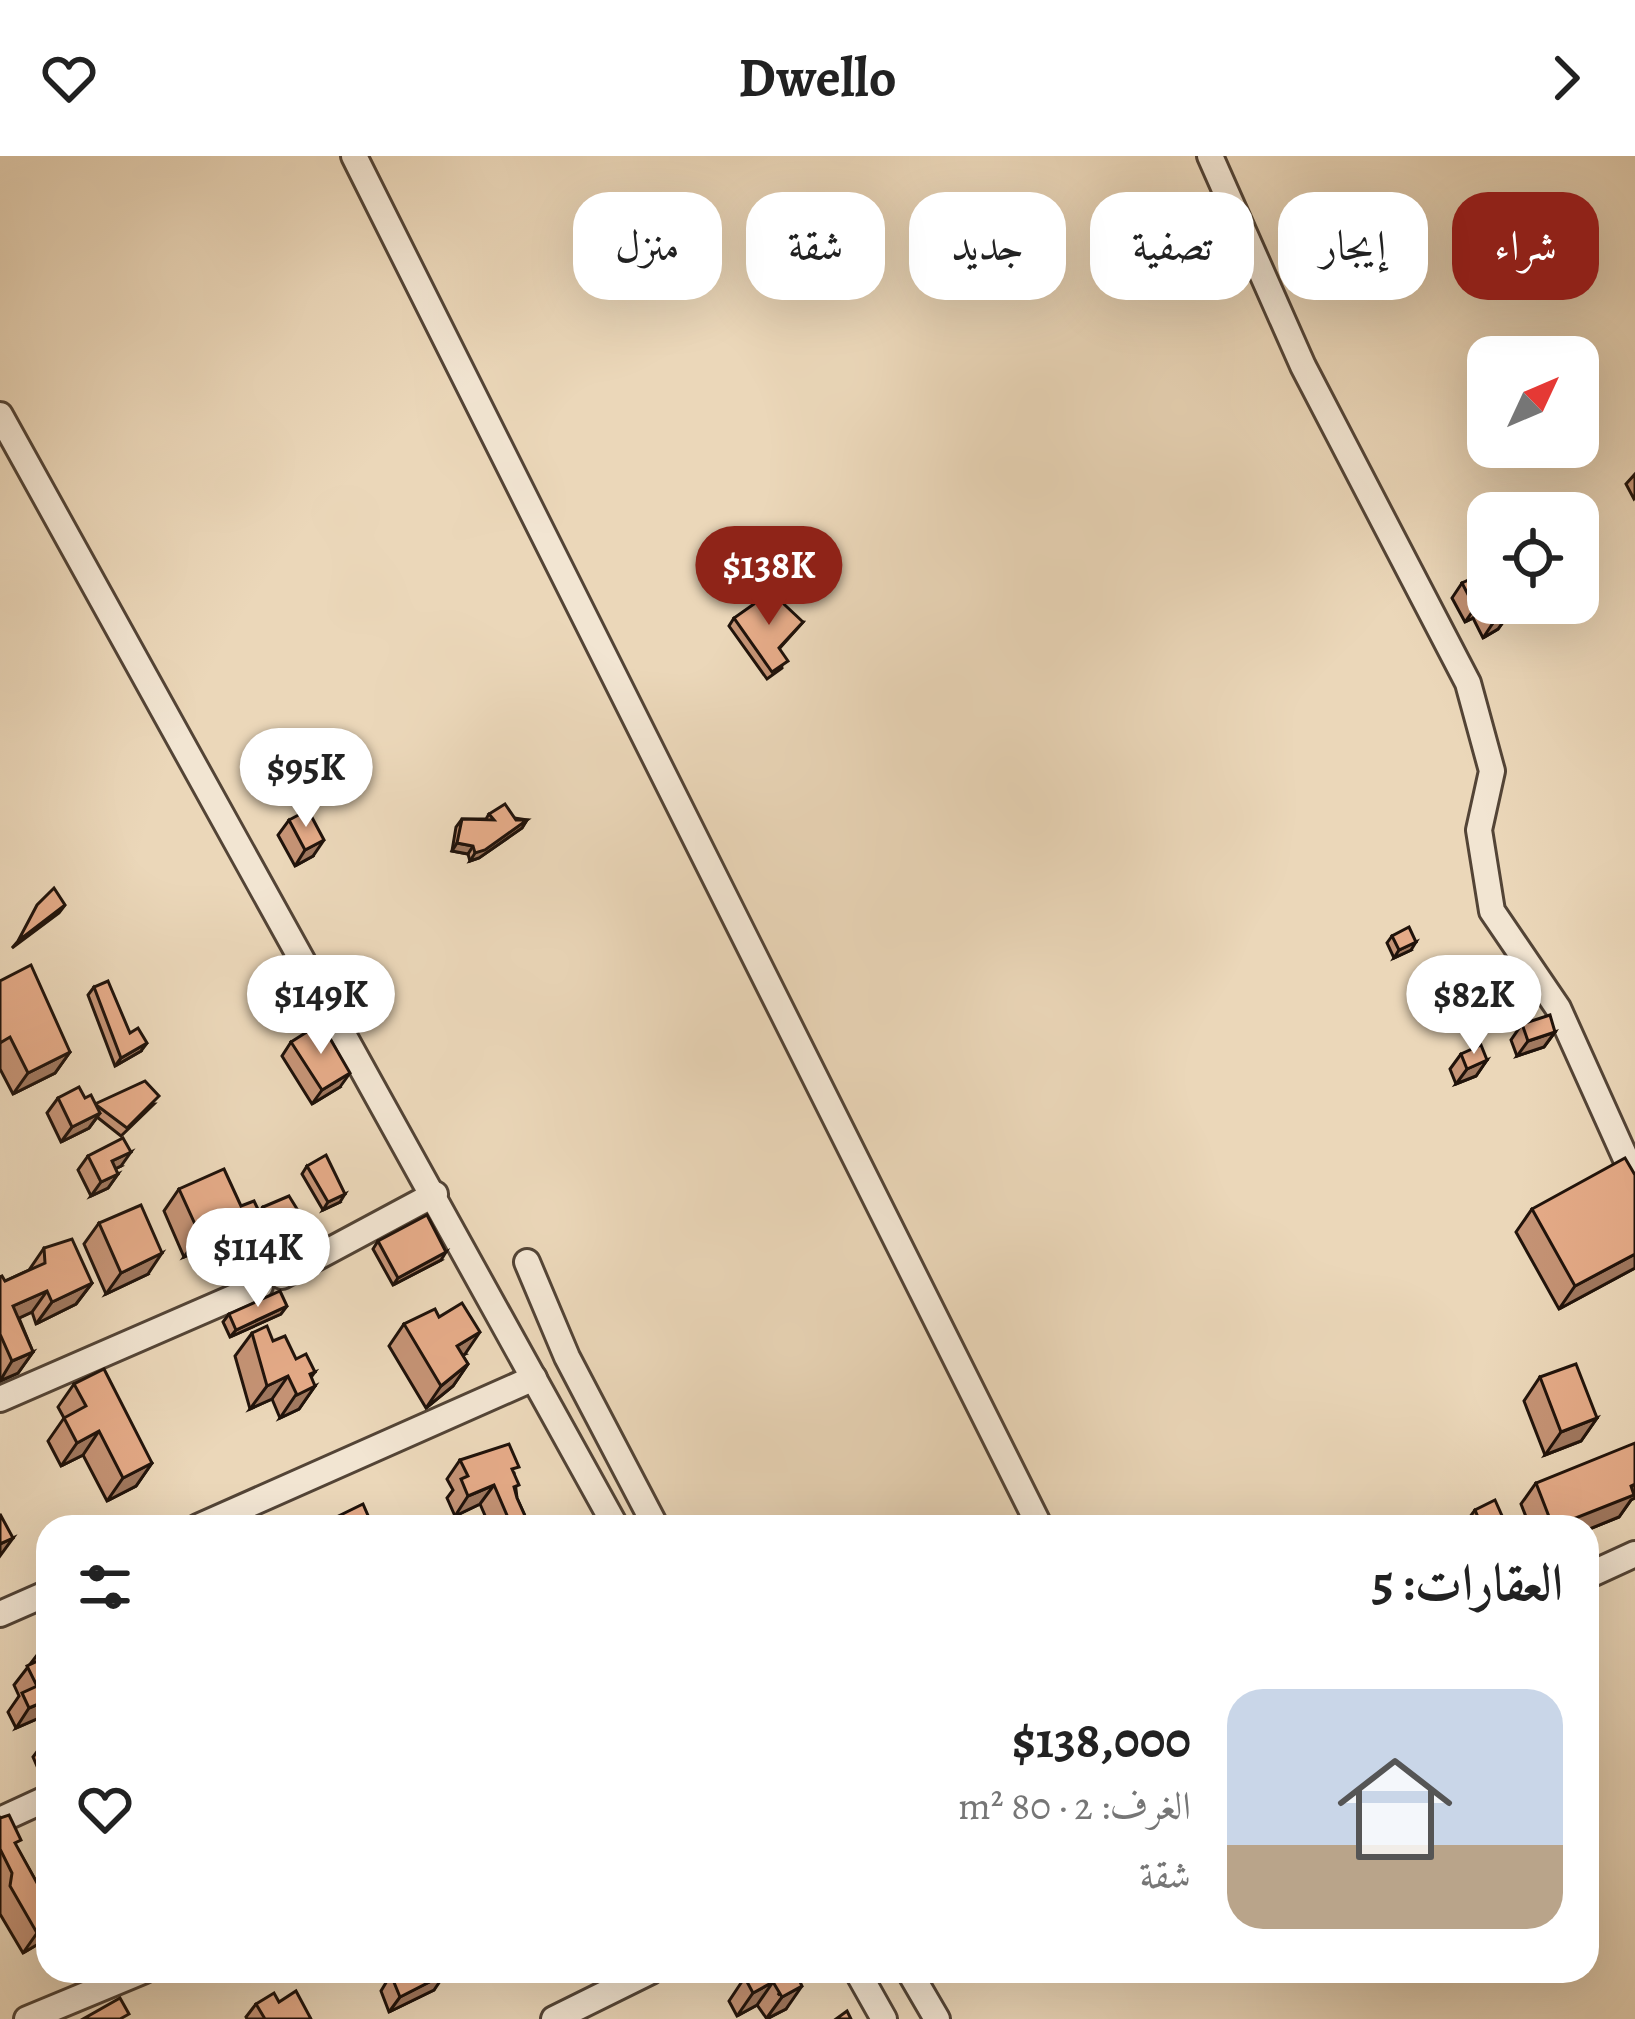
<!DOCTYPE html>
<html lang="ar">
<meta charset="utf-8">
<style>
body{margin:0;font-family:Alegreya,Amiri,serif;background:#f6f6f6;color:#222;direction:rtl;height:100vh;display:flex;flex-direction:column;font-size:45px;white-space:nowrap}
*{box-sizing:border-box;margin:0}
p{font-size:39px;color:#767676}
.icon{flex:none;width:66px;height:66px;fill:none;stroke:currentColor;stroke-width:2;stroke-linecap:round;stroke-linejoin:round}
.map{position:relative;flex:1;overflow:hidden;direction:ltr}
.side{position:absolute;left:36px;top:1359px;width:1563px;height:468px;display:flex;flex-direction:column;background:#fff;border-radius:36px;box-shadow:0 12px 48px #0002;direction:rtl}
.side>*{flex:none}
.top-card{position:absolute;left:36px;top:36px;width:1563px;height:108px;direction:rtl;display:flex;gap:24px}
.needle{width:78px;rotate:46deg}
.fabs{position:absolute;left:1467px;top:180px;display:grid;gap:24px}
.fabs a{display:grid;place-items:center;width:132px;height:132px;border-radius:24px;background:#fff;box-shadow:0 12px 48px #0002;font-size:60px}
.price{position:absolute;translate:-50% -102px;padding:0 27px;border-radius:42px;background:#fff;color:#222;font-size:39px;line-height:78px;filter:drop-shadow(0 3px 6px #0008)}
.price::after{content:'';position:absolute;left:50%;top:72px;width:36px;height:27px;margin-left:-18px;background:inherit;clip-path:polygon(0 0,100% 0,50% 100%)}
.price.selected{background:#8f2418;color:#fff}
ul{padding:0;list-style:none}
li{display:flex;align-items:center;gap:36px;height:300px;padding:0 36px}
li+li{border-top:3px solid #e0e0e0}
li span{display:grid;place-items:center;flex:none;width:336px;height:240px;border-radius:36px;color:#555}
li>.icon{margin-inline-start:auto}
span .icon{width:144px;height:144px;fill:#fffc;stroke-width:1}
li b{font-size:51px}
h2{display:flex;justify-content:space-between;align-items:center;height:144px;padding:0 36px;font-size:51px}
.chip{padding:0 42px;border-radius:36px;background:#fff;box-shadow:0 12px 48px #0002;font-size:42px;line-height:108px}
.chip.selected{background:#8f2418;color:#fff}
header{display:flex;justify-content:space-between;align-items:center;height:156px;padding:0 36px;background:#fff;font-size:54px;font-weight:700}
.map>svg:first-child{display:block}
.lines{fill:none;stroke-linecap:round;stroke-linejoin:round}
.minor-casing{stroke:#534436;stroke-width:30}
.minor{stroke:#f2e5d2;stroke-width:24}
.wall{fill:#c59375;stroke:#20130b;stroke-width:3}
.shaded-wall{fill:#a0785f;stroke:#20130b;stroke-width:3}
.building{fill:#e5ab88;stroke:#20130b;stroke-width:3}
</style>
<header><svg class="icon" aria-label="forward" viewBox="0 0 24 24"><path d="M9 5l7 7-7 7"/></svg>Dwello<svg class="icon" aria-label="heart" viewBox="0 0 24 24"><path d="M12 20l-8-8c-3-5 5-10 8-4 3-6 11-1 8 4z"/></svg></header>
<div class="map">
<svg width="1635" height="1863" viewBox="0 0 1635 1863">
<rect width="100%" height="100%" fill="#ebd7b9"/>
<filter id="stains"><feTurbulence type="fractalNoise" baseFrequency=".00167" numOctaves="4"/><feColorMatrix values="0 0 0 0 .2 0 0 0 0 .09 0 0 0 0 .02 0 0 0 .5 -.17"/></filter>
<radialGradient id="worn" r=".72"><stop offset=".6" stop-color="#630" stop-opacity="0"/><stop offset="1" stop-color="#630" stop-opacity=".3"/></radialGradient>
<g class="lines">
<g class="minor-casing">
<g id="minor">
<path d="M354 0 1040 1371"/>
<path d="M1210 0 1303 210 1468 527 1492 615 1479 674 1492 755 1558 852 1635 1023"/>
<path d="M0 259 616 1371"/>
<path d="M527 1106 567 1201 656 1371"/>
<path d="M282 1120 435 1038"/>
<path d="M0 1243 260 1130"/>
<path d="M198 1371 534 1222"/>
<path d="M1587 1420 1635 1398"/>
<path d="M0 1458 48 1437"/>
<path d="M0 1664 48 1642"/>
<path d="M857 1815 884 1863"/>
<path d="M909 1815 937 1863"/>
<path d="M27 1863 143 1815"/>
<path d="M554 1863 651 1815"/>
</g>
</g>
<use href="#minor" class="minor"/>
</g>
<g class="wall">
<path d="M1003 59 1033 78 1023 95 1005 103 992 75Z"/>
<path d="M803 83 846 112 841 120 818 131 797 91Z"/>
<path d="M1635 318V342L1634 343 1626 328Z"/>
<path d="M1462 427 1522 447 1506 455 1508 459 1498 473 1483 482 1473 462 1465 466 1452 442Z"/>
<path d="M734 462 803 466 779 493 782 512 767 523 729 470Z"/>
<path d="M489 658 527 664 522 672 479 702 470 705 468 698 452 695 456 671 462 663H486Z"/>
<path d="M289 664 313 700 295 710 278 679Z"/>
<path d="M1392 780 1411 794 1394 802 1387 787Z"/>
<path d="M1432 824 1454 846 1427 859 1421 839Z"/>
<path d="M0 825 70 896 55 917 13 938 0 913Z"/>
<path d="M94 831 130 877 141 895 115 910 88 839Z"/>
<path d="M1522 868 1555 876 1544 891 1517 900 1511 884Z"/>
<path d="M291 886 340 931 312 948 282 900Z"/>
<path d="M1461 898 1487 904 1476 920 1456 928 1450 913Z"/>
<path d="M58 942H85L95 948H154L121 980 97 961 89 972 61 986 47 957Z"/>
<path d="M88 1000 121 1010 115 1013 118 1018 108 1032 91 1040 78 1014Z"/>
<path d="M307 1010 340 1046 323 1054 302 1018Z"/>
<path d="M179 1033 259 1056 263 1051 302 1061 297 1069 272 1080 264 1069 249 1090 230 1099 223 1084 184 1101 164 1055Z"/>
<path d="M1532 1053 1635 1112 1559 1153 1516 1076Z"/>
<path d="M99 1067 148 1118 106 1138 84 1088Z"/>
<path d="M378 1085 441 1104 393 1129 373 1093Z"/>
<path d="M44 1092 92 1127 76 1148 36 1168 32 1156 19 1162 33 1196 18 1217 0 1225V1121L5 1125 29 1114Z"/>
<path d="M229 1158H281L230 1181 223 1166Z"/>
<path d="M404 1168 465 1198 462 1199 468 1208 453 1230 426 1252 389 1190Z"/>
<path d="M252 1177 273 1185 296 1203 315 1230 299 1253 280 1262 272 1243 250 1253 235 1200Z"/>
<path d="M1540 1221 1597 1262 1581 1285 1545 1299 1524 1245Z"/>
<path d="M74 1228 152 1307 136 1330 107 1345 83 1299 61 1310 48 1285 64 1262 58 1251Z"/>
<path d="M460 1304 514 1317 517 1342 530 1371H490L480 1348 455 1360 447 1342 453 1334 447 1323Z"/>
<path d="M1536 1327 1631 1344 1619 1361 1587 1374V1371H1530L1521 1348Z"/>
<path d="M1475 1354 1507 1371H1465L1464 1369Z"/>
<path d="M48 1485V1558L16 1572 8 1556 19 1540 14 1529Z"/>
<path d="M48 1581V1613L40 1617 33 1601Z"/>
<path d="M0 1662 37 1727 48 1720V1779L45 1784 23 1797 0 1758Z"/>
<path d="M382 1815H443L434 1834 389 1856 381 1835 387 1825Z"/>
<path d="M742 1815H810L800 1826 786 1853 767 1863 757 1849 737 1860 729 1845 743 1824 740 1818Z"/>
<path d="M279 1846 311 1863H247L246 1861 256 1848Z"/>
</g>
<g class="shaded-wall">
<path d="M1039 69 1023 95 1005 103 1016 88 1031 73Z"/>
<path d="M846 112 841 120 818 131 824 123Z"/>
<path d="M1504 447H1522L1493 462Z"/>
<path d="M1483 448 1473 462 1465 466 1475 452Z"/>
<path d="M1508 459 1498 473 1483 482 1493 467Z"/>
<path d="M527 664 522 672 479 702 470 705 475 697Z"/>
<path d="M324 684 313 700 295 710 305 694Z"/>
<path d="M457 687 473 690 468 698 452 695Z"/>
<path d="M65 749 59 757 12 792 18 785Z"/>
<path d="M1416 786 1411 794 1394 802 1399 794Z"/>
<path d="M1465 830 1454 846 1427 859 1438 843Z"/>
<path d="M1555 876 1544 891 1517 900 1528 885Z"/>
<path d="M147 887 141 895 115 910 121 902Z"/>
<path d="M70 896 55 917 13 938 28 917Z"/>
<path d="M1487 904 1476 920 1456 928 1467 913Z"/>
<path d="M350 917 340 931 312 948 322 934Z"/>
<path d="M100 957 89 972 61 986 72 971Z"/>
<path d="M131 996 121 1010 102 1019 112 1005Z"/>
<path d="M118 1018 108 1032 91 1040 101 1026Z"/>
<path d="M345 1038 340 1046 323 1054 328 1046Z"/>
<path d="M302 1061 297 1069 272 1080 277 1072Z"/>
<path d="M238 1062 223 1084 184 1101 200 1079Z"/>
<path d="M265 1068 249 1090 230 1099 245 1077Z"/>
<path d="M446 1096 441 1104 393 1129 398 1122Z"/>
<path d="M162 1097 148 1118 106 1138 121 1117Z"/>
<path d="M1635 1098V1112L1559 1153 1575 1130Z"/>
<path d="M92 1127 76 1148 36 1168 52 1146Z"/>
<path d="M47 1135 32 1156 0 1171 13 1150Z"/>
<path d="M287 1150 281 1158 230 1181 236 1174Z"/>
<path d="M480 1176 465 1198 442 1211 457 1190Z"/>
<path d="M33 1196 18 1217 0 1225 12 1205Z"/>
<path d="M468 1208 453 1230 426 1252 441 1230Z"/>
<path d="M315 1216 300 1237 315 1230 299 1253 280 1262 310 1218Z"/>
<path d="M288 1220 272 1243 250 1253 267 1230Z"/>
<path d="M1597 1262 1581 1285 1545 1299 1561 1276Z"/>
<path d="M99 1275 83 1299 61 1310 77 1287Z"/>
<path d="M152 1307 136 1330 107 1345 123 1322Z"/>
<path d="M1635 1328V1342L1631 1344 1619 1361 1587 1374V1371H1556Z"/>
<path d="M494 1329 480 1348 455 1360 468 1340Z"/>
<path d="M13 1382 0 1400V1388Z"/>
<path d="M48 1544V1558L16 1572 29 1552Z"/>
<path d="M48 1770V1779L45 1784 23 1797 37 1777Z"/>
<path d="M810 1815 804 1824 778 1839 794 1816Z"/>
<path d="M445 1818 434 1834 389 1856 400 1841Z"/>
<path d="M773 1826 757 1849 737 1860 753 1837Z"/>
<path d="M802 1830 786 1853 766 1863 782 1841Z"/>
</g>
<g class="building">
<path d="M1030 47 1039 69 1031 73 1034 80 1016 88 1003 59Z"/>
<path d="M825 72 846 112 824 123 803 83Z"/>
<path d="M1581 356 1590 375 1578 381V357Z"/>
<path d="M1488 415V447H1504L1503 448 1508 459 1493 467 1483 448 1475 452 1462 427Z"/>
<path d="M771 436 803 466 779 492 788 505 772 516 734 462Z"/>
<path d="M505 648 516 664H527L485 694 475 697 473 690 457 687 462 663 494 664 489 658Z"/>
<path d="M308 654 324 684 305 694 289 664Z"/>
<path d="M54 732 65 749 18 785 37 749Z"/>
<path d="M1409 771 1416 786 1399 794 1392 780Z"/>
<path d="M31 809 70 896 28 917 10 881 0 887V825Z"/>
<path d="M1456 812 1465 830 1438 843 1432 824Z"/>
<path d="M108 825 130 877 138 872 147 887 121 902 94 831Z"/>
<path d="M1550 859 1555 876 1528 885 1522 868Z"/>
<path d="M321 867 350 917 322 934 291 886Z"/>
<path d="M1481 889 1487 904 1467 913 1461 898Z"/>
<path d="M145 925 159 940 127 972 95 948Z"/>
<path d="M79 931 85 942 91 939 100 957 72 971 58 942Z"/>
<path d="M123 982 131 996 112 1005 118 1018 101 1026 88 1000Z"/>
<path d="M326 999 345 1038 328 1046 307 1010Z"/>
<path d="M1625 1002 1635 1019V1098L1575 1130 1532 1053Z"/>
<path d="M224 1013 241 1050 254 1045 265 1068 245 1077 238 1062 200 1079 179 1033Z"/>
<path d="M289 1040 302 1061 277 1072 263 1051Z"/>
<path d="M141 1049 162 1097 121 1117 99 1067Z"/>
<path d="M427 1059 446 1096 398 1122 378 1085Z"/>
<path d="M72 1083 92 1127 52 1146 47 1135 13 1150 33 1196 12 1205 0 1178V1121L2 1120 5 1125 45 1107 44 1092Z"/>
<path d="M280 1135 287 1150 236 1174 229 1158Z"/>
<path d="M462 1147 480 1176 457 1190 468 1208 441 1230 404 1168 435 1153 439 1161Z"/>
<path d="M267 1170 273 1185 285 1180 296 1203 306 1198 315 1216 310 1218 315 1230 297 1239 288 1220 267 1230 252 1177Z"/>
<path d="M1576 1208 1597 1262 1561 1276 1540 1221Z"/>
<path d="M104 1213 152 1307 123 1322 99 1275 77 1287 64 1262 86 1250 74 1228Z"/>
<path d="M1635 1287V1328L1631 1330 1634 1339 1553 1371 1536 1327Z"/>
<path d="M509 1288 519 1311 512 1313 519 1329 514 1331 517 1342 530 1371H512L494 1329 468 1340 461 1323 468 1320 460 1304Z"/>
<path d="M1495 1344 1507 1371H1482L1475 1354Z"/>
<path d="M363 1348 373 1371H316Z"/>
<path d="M0 1358 13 1382 0 1388Z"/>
<path d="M48 1491V1544L29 1552 22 1537 37 1530 27 1510 46 1501 42 1494Z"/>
<path d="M9 1659 21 1684 15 1687 37 1727 48 1720V1770L37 1777 10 1730 12 1717 0 1693V1662Z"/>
<path d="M400 1815H443L445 1818 400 1841 391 1819Z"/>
<path d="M758 1815H795L802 1830 782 1841 773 1826 753 1837 745 1822Z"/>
<path d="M296 1835 311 1863H265L256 1848 274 1837 279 1846Z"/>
<path d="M120 1842 129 1858 120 1863H83Z"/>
<path d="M847 1855 851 1863H836Z"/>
</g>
<rect width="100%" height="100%" filter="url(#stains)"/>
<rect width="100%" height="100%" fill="url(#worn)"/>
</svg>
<div class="fabs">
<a><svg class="needle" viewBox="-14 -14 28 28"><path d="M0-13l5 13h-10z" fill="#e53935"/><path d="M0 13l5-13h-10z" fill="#767676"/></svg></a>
<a><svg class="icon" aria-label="locate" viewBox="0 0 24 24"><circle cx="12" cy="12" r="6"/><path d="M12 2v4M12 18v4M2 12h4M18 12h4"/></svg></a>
</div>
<b class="price selected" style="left:769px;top:472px">$138K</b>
<b class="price" style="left:306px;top:674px">$95K</b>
<b class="price" style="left:321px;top:901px">$149K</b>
<b class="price" style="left:1474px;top:901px">$82K</b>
<b class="price" style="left:258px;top:1154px">$114K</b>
<div class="top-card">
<a class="chip selected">شراء</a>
<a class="chip">إيجار</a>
<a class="chip">تصفية</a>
<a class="chip">جديد</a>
<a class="chip">شقة</a>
<a class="chip">منزل</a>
</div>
<section class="side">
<h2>العقارات: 5<svg class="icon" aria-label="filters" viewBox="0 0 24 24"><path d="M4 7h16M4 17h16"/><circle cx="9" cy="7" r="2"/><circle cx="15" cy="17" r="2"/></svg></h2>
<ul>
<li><span style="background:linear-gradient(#c9d6e8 65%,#b9a48a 0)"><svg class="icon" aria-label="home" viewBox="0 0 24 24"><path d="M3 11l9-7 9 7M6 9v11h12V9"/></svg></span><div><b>$138,000</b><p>الغرف: 2 · 80 m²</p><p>شقة</p></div><svg class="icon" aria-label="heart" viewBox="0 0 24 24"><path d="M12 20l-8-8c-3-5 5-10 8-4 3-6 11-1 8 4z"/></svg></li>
</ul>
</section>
</div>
